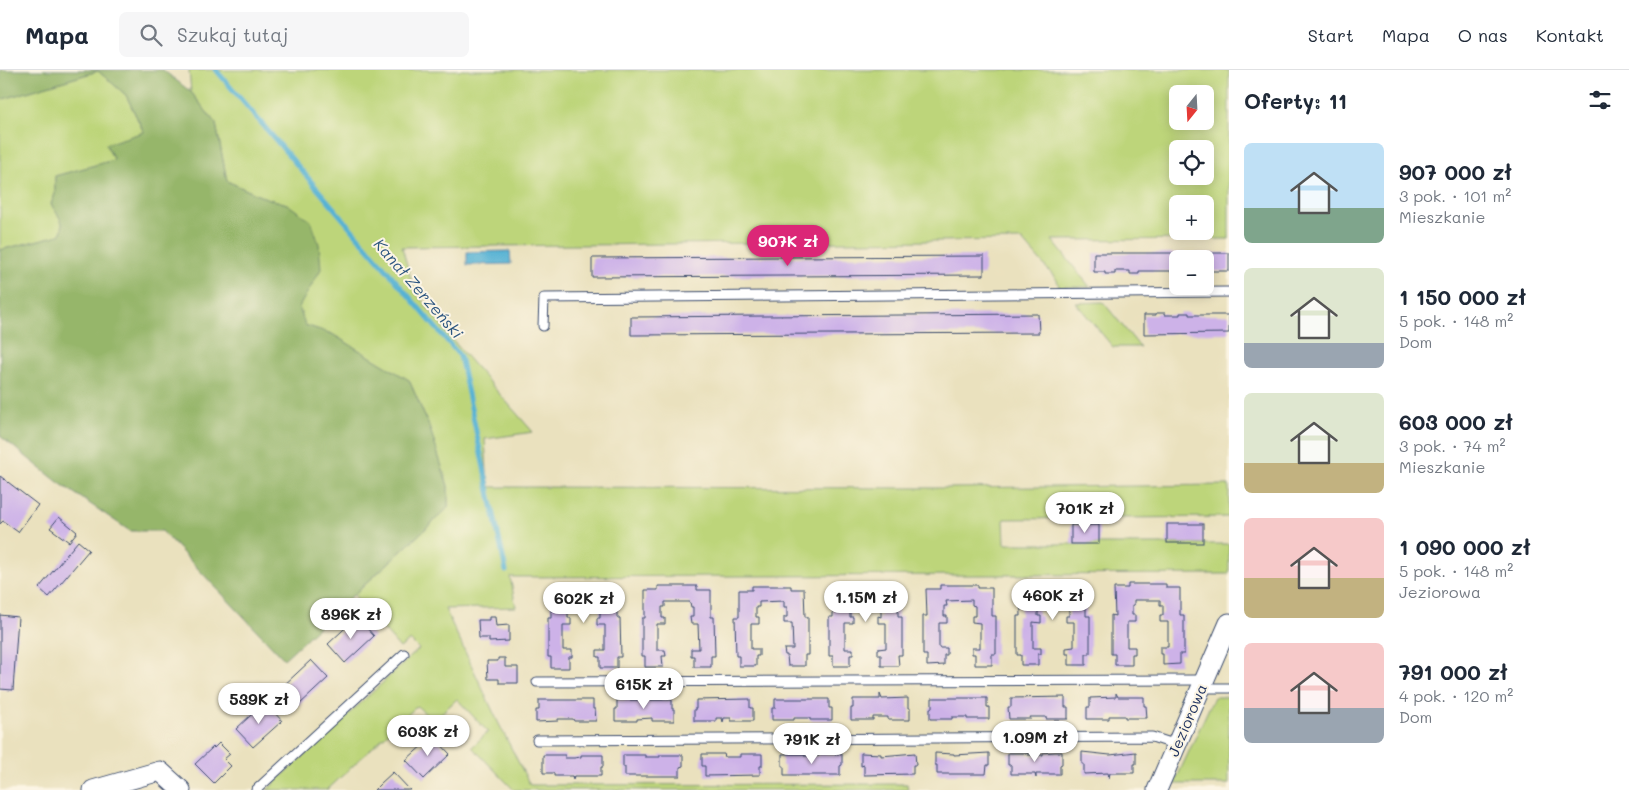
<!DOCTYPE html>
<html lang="pl">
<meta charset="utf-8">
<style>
body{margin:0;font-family:Mali,sans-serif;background:#f6f6f7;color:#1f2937;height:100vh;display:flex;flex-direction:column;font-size:19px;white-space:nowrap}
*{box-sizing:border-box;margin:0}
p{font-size:16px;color:#747a83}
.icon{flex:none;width:28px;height:28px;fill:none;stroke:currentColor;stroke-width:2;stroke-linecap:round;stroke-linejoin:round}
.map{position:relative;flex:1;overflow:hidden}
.panel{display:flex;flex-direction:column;background:#fff;width:400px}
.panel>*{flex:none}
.needle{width:32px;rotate:198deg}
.buttons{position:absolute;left:1169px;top:15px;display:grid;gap:10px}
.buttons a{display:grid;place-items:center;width:45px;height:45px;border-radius:8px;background:#fff;box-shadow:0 2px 12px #0003;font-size:25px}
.price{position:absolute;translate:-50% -42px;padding:0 11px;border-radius:18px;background:#fff;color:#222;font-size:16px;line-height:32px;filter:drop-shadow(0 1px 2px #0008)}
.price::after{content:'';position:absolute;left:50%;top:30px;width:15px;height:11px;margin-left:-8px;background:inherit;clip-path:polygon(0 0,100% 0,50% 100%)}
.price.current{background:#db2777;color:#fff}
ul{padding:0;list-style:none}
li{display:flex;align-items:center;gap:15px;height:125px;padding:0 15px}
li span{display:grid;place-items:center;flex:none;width:140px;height:100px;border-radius:8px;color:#555}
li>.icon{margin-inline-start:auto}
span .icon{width:60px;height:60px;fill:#fffc;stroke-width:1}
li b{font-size:21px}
h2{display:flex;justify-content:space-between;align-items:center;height:60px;padding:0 15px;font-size:21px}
header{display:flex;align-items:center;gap:30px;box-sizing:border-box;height:70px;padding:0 25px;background:#fff;border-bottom:1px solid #e0e1e3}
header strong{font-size:24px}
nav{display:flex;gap:28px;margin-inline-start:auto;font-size:18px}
.search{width:350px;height:45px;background:#f6f6f7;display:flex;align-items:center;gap:12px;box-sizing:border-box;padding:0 18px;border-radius:8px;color:#747a83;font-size:19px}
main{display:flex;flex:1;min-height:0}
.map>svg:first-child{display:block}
.green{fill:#bdd57a;stroke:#6c826c;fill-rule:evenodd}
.forest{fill:#96b66a;stroke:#587264}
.water{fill:#56b2d4;stroke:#387099}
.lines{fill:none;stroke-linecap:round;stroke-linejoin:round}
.stream{stroke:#56b2d4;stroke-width:5}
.building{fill:#cdb2e8}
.service-casing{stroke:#3a4a6c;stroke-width:11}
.minor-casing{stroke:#3a4a6c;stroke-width:21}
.service{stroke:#fff;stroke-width:9}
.minor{stroke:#fff;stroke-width:19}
.labels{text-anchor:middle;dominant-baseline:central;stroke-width:4;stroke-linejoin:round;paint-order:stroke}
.street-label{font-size:15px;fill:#1b2f5e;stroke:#fcf5e5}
.water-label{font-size:16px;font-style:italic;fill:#2d5681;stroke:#fcf5e5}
</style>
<header>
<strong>Mapa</strong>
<div class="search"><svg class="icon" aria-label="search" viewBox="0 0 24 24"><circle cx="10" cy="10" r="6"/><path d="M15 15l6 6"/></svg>Szukaj tutaj</div>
<nav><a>Start</a><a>Mapa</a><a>O nas</a><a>Kontakt</a></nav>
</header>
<main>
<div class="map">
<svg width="1229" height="720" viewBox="0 0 1229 720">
<rect width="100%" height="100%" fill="#fcf5e5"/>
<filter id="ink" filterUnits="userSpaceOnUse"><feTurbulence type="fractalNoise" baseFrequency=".02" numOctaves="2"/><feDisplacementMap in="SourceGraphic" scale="10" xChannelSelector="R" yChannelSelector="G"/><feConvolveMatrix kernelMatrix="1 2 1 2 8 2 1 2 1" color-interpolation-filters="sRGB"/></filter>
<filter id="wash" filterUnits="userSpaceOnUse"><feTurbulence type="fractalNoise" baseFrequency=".0096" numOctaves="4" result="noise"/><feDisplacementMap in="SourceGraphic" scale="20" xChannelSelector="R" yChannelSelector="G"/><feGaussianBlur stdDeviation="1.12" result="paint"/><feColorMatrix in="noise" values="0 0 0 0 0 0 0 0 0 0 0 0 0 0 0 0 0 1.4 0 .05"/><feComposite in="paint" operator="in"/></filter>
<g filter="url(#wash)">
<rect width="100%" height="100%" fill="#eae1be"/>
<g class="green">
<path d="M189 0H1229V169L1052 170 1090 217H1059L1057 210 1022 170 402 177 414 220 460 279 533 362 485 369 487 402 490 417 949 418 1229 415V447L1004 449 1005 474H1229V504L510 507 516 537 445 539 498 652 530 715 907 714 908 720H514L472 677 488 662 457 629 433 651 417 636 327 720H267L419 579 410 570 400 578 354 525 448 438V416L429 356 409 310 332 264 305 255 299 237 308 219 287 134 260 126 227 111 216 54 191 22ZM1178 24H1205V51H1178ZM1178 79H1205V106H1178ZM1178 134H1205V161H1178Z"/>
<path d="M98 1 126 25 144 63 106 74 114 90 55 106V124L51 134C57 145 68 154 59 165L0 180V30Z"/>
<path d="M1103 232 1140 277H1113L1076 233Z"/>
<path d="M1214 627H1229V714H1174Z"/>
</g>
<path class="forest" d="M0 0H163L191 22 216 54 227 111 260 126 287 134 311 151 319 174 321 199 299 237 305 255 332 264 409 310 429 356 448 416V438L284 589 162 461H130L58 412 0 366V180L59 165C68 154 57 145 51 134L55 124V106L114 90 106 74 144 62 126 25 98 1 0 30Z"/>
<path class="water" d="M510 181 511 194 467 195V182Z"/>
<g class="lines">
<path class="stream" d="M216 0 460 286 506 501"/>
</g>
<g id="blocks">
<g class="building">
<path d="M1094 183H1229V201H1211V203H1205V189H1178V201H1139V204H1130V201H1115V204H1105V202H1094Z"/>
<path d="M984 186V205L592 207V188Z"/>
<path d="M1156 243H1165V245H1180V243H1189V245H1229V263L1144 264V245H1156Z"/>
<path d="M1038 244 1039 263 631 265V247Z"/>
<path d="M0 406 38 435 18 462 3 451 0 454Z"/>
<path d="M59 447 77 462 69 472 50 458Z"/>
<rect x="1167" y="454" width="36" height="19"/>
<rect x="1071" y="455" width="28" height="19"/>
<path d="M78 471 89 480 49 527 39 518Z"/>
<path d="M1128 514H1166V518H1180V545H1184V584H1180V594L1163 595V584H1160V577H1168V552H1160V545H1163V535H1160V530H1134V535H1132V545H1135V552H1127V577H1135V584H1132V595H1115V584H1111V545L1115 546 1114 518H1128Z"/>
<path d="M940 515H978V518H992V546H996V584H992V595H975V584H972V578H980V553L972 552V546H975V536L972 535V530L946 531 947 536H944V546H947V553H939V578H947V585H944V595L927 596V585H923V546H927L926 519H940Z"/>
<path d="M1034 515H1072V518H1086V546H1090V584H1086V595H1069V584H1066V578L1074 577V552H1066V546H1069V535H1066V530H1040L1041 536 1038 535V546H1041V553L1033 552V578H1041V584H1038V595H1021V585H1017V546H1021L1020 518H1034Z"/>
<path d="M658 516H697V520H711V547H714L715 586H711V597H694V586H691V579H699L698 554H691L690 547H693V537H691L690 532H665V537H662V548H665V554H657V580H665L666 586H662L663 597H645V586H642V548H645V520H658Z"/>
<path d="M752 516H791V519H804L805 547H808V585H805V596H788L787 585H785L784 579H793L792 553H784V547H787V537H784V531L759 532V537H756V547H759V554H751V579H759V586H756V596H739V586H736L735 547H739V520H752Z"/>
<path d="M846 516H885V519H898V547H902V585H898L899 596H881V585H878V579L886 578V553H878V546L881 547V536H878V531H853V536H850V547H853V553H845V579H853V585H850V596H833V586H829V547H833V519H846Z"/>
<path d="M564 517H603V521H617V548H620L621 587H617V598H600V587H597V580H605V555H597V548H600V538H597V533H571V538H568V548H571V555H563V580H572V587H569V598H551V587H548V548H551V521H565Z"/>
<path d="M0 545 18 547 13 620 0 619Z"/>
<path d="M357 547 374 566 345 593 328 574Z"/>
<path d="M489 547H495L496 556 509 555V571L489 572V568H479L478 550H489Z"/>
<path d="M498 588H505V597H518V613H499V609H488L487 591H498Z"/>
<path d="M311 590 328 608 299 635 282 617Z"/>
<path d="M1116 623 1118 627H1144V636H1146L1147 648H1125V646H1109V649H1087V637H1090V628L1116 627Z"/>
<path d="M880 624 882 629 908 628V638H910V650H888V647H873V650H851V638H853V629H880Z"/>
<path d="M1065 627V637H1068V649H1046V647H1030L1031 649H1009L1008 637H1011V628Z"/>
<path d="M932 628H987V637H989V649H967V647H952V649H930V638H932Z"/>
<path d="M750 629V638H753V651H731V648H724L723 652 722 648H716V651H694V639H696V630Z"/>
<path d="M775 629H829V638H832V650H810V648H794V650H772V638H775Z"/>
<path d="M539 630H593V639H595L596 651H574L573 649H558V651L536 652V640H539Z"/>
<path d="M617 630H672V639H674V651H652V648L637 649V651H615V639H617Z"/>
<path d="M265 632 282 651 253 677 236 659Z"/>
<path d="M433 666 450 684 424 709 406 690Z"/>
<path d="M219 673 230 684 224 689 231 696 214 713 195 694 213 677 214 678Z"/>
<path d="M1055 682H1062V694L1060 695V704H1036V708L1035 704H1011V695H1008V683H1028V685H1043V683Z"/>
<path d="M1082 682 1110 685 1136 682V694H1134V703H1110L1109 708 1108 703 1084 704V694H1082Z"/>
<path d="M861 683 881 684V686L915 683 916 695H913V704L864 705V695L861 696Z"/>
<path d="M935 683 954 684V685L989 683V695H987L986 704H937V695H935Z"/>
<path d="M702 684H724L725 687H740V684H762V696H760V705L705 706V696H702Z"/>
<path d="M782 684H804V686H819V684H842V695L840 696V705H784V696H782Z"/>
<path d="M543 685H565V688H574L581 687V685H603V697H601V706H574L573 710 572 706H554V703H543Z"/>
<path d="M623 685H645V687H660V685H683V696L680 697V706H625V697H623Z"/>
<path d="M393 702 410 720H374L380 714Z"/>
</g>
</g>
</g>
<g filter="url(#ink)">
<use href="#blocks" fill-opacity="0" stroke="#3a4a6c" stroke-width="1"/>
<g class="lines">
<g class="service-casing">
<g id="service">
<path d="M543 256 544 228 1229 222"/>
<path d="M537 612 1204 610"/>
<path d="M1201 618H1229"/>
<path d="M537 670 1152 667 1177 675"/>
<path d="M256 720 404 584"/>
</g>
</g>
<g class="minor-casing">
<g id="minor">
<path d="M93 720 160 701 181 720"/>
<path d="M1157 720 1229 553"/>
</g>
</g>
<use href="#service" class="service"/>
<use href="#minor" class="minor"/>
</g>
</g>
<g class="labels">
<g class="street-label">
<text transform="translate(1187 650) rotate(-67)">Jeziorowa</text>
</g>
<g class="water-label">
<text transform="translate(419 218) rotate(49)">Kanał Zerzeński</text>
</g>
</g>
</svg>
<div class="buttons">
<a><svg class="needle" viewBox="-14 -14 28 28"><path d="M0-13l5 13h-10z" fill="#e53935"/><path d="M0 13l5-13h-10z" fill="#747a83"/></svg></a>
<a><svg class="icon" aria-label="locate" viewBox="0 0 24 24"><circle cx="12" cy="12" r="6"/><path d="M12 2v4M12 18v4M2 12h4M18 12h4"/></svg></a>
<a>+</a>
<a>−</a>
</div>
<b class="price current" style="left:788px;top:197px">907K zł</b>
<b class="price" style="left:1085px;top:464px">701K zł</b>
<b class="price" style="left:1053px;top:551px">460K zł</b>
<b class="price" style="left:866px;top:553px">1.15M zł</b>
<b class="price" style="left:584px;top:554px">602K zł</b>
<b class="price" style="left:351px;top:570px">896K zł</b>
<b class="price" style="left:644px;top:640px">615K zł</b>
<b class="price" style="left:259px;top:655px">539K zł</b>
<b class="price" style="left:428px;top:687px">603K zł</b>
<b class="price" style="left:1035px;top:693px">1.09M zł</b>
<b class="price" style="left:812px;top:695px">791K zł</b>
</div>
<section class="panel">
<h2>Oferty: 11<svg class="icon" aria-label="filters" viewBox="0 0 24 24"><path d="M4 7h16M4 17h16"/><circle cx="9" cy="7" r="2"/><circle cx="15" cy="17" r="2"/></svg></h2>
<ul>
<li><span style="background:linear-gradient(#bfe0f5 65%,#7fa58c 0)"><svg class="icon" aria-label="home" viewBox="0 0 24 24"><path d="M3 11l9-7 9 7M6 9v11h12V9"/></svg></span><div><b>907 000 zł</b><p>3 pok. · 101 m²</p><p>Mieszkanie</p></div></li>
<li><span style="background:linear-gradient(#dfe7d0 75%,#9aa5b1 0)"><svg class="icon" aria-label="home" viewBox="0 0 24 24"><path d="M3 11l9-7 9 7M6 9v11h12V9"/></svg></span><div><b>1 150 000 zł</b><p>5 pok. · 148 m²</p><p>Dom</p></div></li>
<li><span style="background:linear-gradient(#dfe7d0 70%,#c2b280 0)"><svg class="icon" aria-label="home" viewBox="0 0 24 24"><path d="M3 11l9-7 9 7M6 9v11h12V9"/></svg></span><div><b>603 000 zł</b><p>3 pok. · 74 m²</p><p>Mieszkanie</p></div></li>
<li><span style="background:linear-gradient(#f6c9c9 60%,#c2b280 0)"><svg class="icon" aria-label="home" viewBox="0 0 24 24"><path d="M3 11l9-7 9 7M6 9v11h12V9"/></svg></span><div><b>1 090 000 zł</b><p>5 pok. · 148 m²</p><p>Jeziorowa</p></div></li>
<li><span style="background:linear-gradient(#f6c9c9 65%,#9aa5b1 0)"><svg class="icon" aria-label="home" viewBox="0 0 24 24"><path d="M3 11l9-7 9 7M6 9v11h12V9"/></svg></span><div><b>791 000 zł</b><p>4 pok. · 120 m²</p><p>Dom</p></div></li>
</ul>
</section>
</main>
